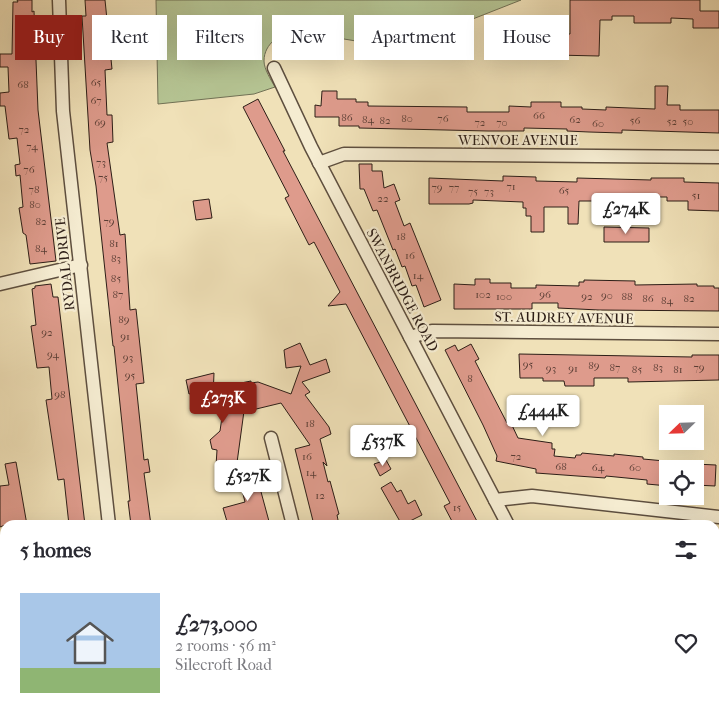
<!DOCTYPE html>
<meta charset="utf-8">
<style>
body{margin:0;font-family:"IM FELL French Canon",serif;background:#f7f7f7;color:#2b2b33;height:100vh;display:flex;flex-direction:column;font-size:19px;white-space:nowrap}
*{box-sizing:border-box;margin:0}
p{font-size:16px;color:#7c7c81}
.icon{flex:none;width:28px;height:28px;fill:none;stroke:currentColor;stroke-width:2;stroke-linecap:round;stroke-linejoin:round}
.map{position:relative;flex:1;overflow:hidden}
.side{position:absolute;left:0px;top:520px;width:720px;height:196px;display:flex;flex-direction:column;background:#fff;border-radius:15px 15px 0 0;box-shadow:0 5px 20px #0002}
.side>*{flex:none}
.banner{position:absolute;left:15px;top:15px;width:690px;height:45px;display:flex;gap:10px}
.needle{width:32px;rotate:247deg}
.buttons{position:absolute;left:659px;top:405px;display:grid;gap:10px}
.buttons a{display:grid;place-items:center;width:45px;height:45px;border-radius:0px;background:#fff;box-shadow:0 5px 20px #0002;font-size:25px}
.price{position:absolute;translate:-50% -42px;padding:0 11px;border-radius:5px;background:#fff;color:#222;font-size:16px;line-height:32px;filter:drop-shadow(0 1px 2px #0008)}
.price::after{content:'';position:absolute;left:50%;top:30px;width:15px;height:11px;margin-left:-8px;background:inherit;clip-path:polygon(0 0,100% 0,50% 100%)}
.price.on{background:#8f2418;color:#fff}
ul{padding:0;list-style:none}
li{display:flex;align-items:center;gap:15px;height:125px;padding:0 20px}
li span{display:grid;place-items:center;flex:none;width:140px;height:100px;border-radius:0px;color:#555}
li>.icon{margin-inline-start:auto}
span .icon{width:60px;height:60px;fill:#fffc;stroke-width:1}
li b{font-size:21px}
h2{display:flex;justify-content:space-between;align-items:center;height:60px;padding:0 20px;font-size:21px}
.pill{padding:0 18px;border-radius:0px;background:#fff;box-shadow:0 5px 20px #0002;font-size:18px;line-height:45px}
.pill.on{background:#8f2418;color:#fff}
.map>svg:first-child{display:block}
.green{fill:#b5c493;stroke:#717155}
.building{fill:#de9b8c;stroke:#2d1e17}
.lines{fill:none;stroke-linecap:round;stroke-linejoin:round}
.street-casing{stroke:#5e4f3f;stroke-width:15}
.street{stroke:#f5ecd1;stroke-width:12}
.labels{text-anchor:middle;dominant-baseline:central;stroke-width:4.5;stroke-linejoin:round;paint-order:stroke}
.number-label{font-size:11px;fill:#593d34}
.street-label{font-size:14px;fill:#2d1e17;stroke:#f5ecd1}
</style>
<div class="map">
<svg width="719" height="716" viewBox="0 0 719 716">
<rect width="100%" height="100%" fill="#f0e1b8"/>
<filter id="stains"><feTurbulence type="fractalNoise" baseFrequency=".004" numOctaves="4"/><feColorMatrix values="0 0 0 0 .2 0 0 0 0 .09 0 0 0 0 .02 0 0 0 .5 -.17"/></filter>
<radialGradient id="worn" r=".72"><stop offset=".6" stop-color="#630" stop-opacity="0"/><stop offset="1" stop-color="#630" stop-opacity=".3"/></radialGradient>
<path class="green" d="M156 0H521L422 39 423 43 404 49 296 31C281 33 264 43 264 61 264 69 271 80 275 87L254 94 158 104Z"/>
<g class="building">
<path d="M17 0H32V12L34 11 38 110 56 261 30 264 26 235 23 233 19 208 23 207 20 175 16 176 15 165 20 164 17 138 9 139 5 106H0V93L9 92 8 67H0V54H12L13 2H18Z"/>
<path d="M85 0H105L112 69 105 70 107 115H112L113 142 107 143 120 235 125 234 130 310 136 309 144 383 136 384 144 460 148 459 150 472 144 473 151 525H131L128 501H130L114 346H113L96 186 90 150 82 16H86Z"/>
<path d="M570 0H700V11H719V28H693V19L671 18V23H634V16H612V20H600L599 56 555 55V34H570Z"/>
<path d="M655 86H668L667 105H680V110H719V133L622 130V133L589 132 567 131V129L524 128V131H488L359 128V126H339V117H315V105L321 106 322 91H337V99H356V102H368V106L467 107V112H509V106L531 107V102H561V107H582V109L606 110V107L655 109Z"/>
<path d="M258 99 285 151H283L479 525H454L444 506 450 503 346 304 328 306 340 292 314 242 309 245 285 198 289 196 243 107Z"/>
<path d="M359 164H372V171H382L384 188 394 184 400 200 395 202 404 226 410 223 441 300 424 307 416 285 412 286 405 266 402 267 395 249 393 250 377 210 373 211 364 189H360Z"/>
<path d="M503 176 536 177V181L577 182V178L651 180V178H684V182L719 183V211L688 210V201H667V197H646V204H615V201H579L578 224H568V207H544V232H531V216H526V208H523V202L473 200V203L469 204H429V178L503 181Z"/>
<path d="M209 199 212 218 196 220 193 201Z"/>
<path d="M604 227 649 228V242H604Z"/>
<path d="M475 279H490V283H511V288H536V285L579 286V282H584V280L635 281V285L697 284V286H714V288H719V311L599 310 558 308V303H532V309H454V284L475 285Z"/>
<path d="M51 284 53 297H58L85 525H69L64 479 58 480 46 400 52 399 49 367 37 368 31 326 36 325 32 289 35 288V286Z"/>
<path d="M300 343 310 365 326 359 330 372 302 382 310 392 305 395 329 427 331 434 320 439 327 466 323 462 328 482 330 481 339 514 337 515 339 525H314L295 449 310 445 281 403 248 411 241 383 251 381V383L258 382 291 394 301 366 286 368 284 350Z"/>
<path d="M471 344 479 359 475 361 507 423 510 421 518 438 552 443V449H555L554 456 575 458 576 455H581L582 453 614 456V454L643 457V459L665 461 668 462V486L647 484V480L606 476 605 478 536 473V469L496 461 497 456 483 425 445 350 455 345 458 351Z"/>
<path d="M519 354 692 357V355H719V380L628 382V378H594V386H565L564 381H543V378H520Z"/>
<path d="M214 373 213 398 223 389 244 411 236 470 218 475 216 466 217 450 212 449 210 440 220 431 223 410 205 390 189 394 186 380Z"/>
<path d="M386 460 391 469 380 476 374 464Z"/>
<path d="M16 462 27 525H5L0 527V486L9 485 5 464Z"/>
<path d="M695 464 716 465 715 486 695 485Z"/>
<path d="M254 466 270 525H228L223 508 245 502 237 470Z"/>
<path d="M391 482 397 492 401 490 408 504 415 500 422 515 402 525 381 488Z"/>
</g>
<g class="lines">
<g class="street-casing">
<g id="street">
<path d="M59 0 63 111 109 525"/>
<path d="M274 68 311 147 508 525"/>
<path d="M319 163 344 154 719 157"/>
<path d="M0 284 81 265"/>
<path d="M410 337 432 331 719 334"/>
<path d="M271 438 293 525"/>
<path d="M495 500 532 496 719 517"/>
<path d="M0 648 5 647"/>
<path d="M715 705 719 706"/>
<path d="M130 711V716"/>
<path d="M569 711 570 716"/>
<path d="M640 716 650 711"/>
</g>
</g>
<use href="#street" class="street"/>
</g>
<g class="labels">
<g class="number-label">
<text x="96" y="82">65</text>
<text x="23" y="84">68</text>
<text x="96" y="100">67</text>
<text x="539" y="115">66</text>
<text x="347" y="117">86</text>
<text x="407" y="118">80</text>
<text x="443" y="118">76</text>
<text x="368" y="119">84</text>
<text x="575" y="119">62</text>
<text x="385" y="120">82</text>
<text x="635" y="120">56</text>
<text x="672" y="121">52</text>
<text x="688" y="121">50</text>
<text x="100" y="122">69</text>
<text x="480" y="122">72</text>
<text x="502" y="122">70</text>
<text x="598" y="123">60</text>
<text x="24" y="129">72</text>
<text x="32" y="146">74</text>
<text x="101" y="162">73</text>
<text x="29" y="169">76</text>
<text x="103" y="177">75</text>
<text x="511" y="186">71</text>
<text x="437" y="187">79</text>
<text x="454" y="187">77</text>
<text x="34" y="189">78</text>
<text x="564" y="190">65</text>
<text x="473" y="191">75</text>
<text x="489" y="191">73</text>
<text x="696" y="195">51</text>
<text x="383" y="198">22</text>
<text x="35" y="204">80</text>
<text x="41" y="221">82</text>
<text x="109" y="221">79</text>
<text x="401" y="236">18</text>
<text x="114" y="243">81</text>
<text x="41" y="248">84</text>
<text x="410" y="255">16</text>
<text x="116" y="258">83</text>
<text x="418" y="275">14</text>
<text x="116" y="278">85</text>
<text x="118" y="294">87</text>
<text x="483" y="294">102</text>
<text x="545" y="294">96</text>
<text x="607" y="295">90</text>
<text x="504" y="296">100</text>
<text x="587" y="296">92</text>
<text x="627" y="296">88</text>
<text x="648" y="298">86</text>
<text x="689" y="298">82</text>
<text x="667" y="300">84</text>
<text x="124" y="319">89</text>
<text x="47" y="332">92</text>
<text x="125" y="336">91</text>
<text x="53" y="354">94</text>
<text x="128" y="357">93</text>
<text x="528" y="364">95</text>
<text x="594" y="365">89</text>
<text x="615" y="367">87</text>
<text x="658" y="367">83</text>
<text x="699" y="367">79</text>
<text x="551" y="368">93</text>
<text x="573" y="368">91</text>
<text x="637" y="369">85</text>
<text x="678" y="369">81</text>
<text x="130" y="375">95</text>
<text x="470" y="378">8</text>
<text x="60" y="394">98</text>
<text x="310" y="423">18</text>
<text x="307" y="456">16</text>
<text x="516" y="456">72</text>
<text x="561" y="466">68</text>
<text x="598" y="467">64</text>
<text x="635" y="467">60</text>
<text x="311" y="472">14</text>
<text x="320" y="495">12</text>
<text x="457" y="507">15</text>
</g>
<g class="street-label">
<text x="518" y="140">WENVOE AVENUE</text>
<text transform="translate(65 264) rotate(-96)">RYDAL DRIVE</text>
<text transform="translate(402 290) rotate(62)">SWANBRIDGE ROAD</text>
<text transform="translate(564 318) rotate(1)">ST. AUDREY AVENUE</text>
</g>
</g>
<rect width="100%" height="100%" filter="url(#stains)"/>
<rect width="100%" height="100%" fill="url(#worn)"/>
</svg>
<div class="buttons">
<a><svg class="needle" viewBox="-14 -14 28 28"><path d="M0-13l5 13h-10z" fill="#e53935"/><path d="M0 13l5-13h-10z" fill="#7c7c81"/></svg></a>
<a><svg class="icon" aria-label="locate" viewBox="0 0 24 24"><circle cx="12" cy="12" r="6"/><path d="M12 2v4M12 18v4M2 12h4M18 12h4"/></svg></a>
</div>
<b class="price" style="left:626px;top:235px">£274K</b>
<b class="price on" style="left:223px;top:424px">£273K</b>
<b class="price" style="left:543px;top:437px">£444K</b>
<b class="price" style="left:383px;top:467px">£537K</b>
<b class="price" style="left:248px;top:502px">£527K</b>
<div class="banner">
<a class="pill on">Buy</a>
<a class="pill">Rent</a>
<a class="pill">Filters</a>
<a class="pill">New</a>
<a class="pill">Apartment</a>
<a class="pill">House</a>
</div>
<section class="side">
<h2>5 homes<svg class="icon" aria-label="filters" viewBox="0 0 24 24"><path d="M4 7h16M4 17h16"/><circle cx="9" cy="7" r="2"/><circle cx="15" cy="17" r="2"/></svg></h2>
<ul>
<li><span style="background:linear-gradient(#a9c7e8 75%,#8fb573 0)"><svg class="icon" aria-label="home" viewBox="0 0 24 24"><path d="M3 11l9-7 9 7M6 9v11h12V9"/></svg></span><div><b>£273,000</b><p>2 rooms · 56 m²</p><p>Silecroft Road</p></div><svg class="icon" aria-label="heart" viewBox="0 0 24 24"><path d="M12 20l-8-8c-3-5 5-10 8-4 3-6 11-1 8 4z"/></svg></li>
</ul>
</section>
</div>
